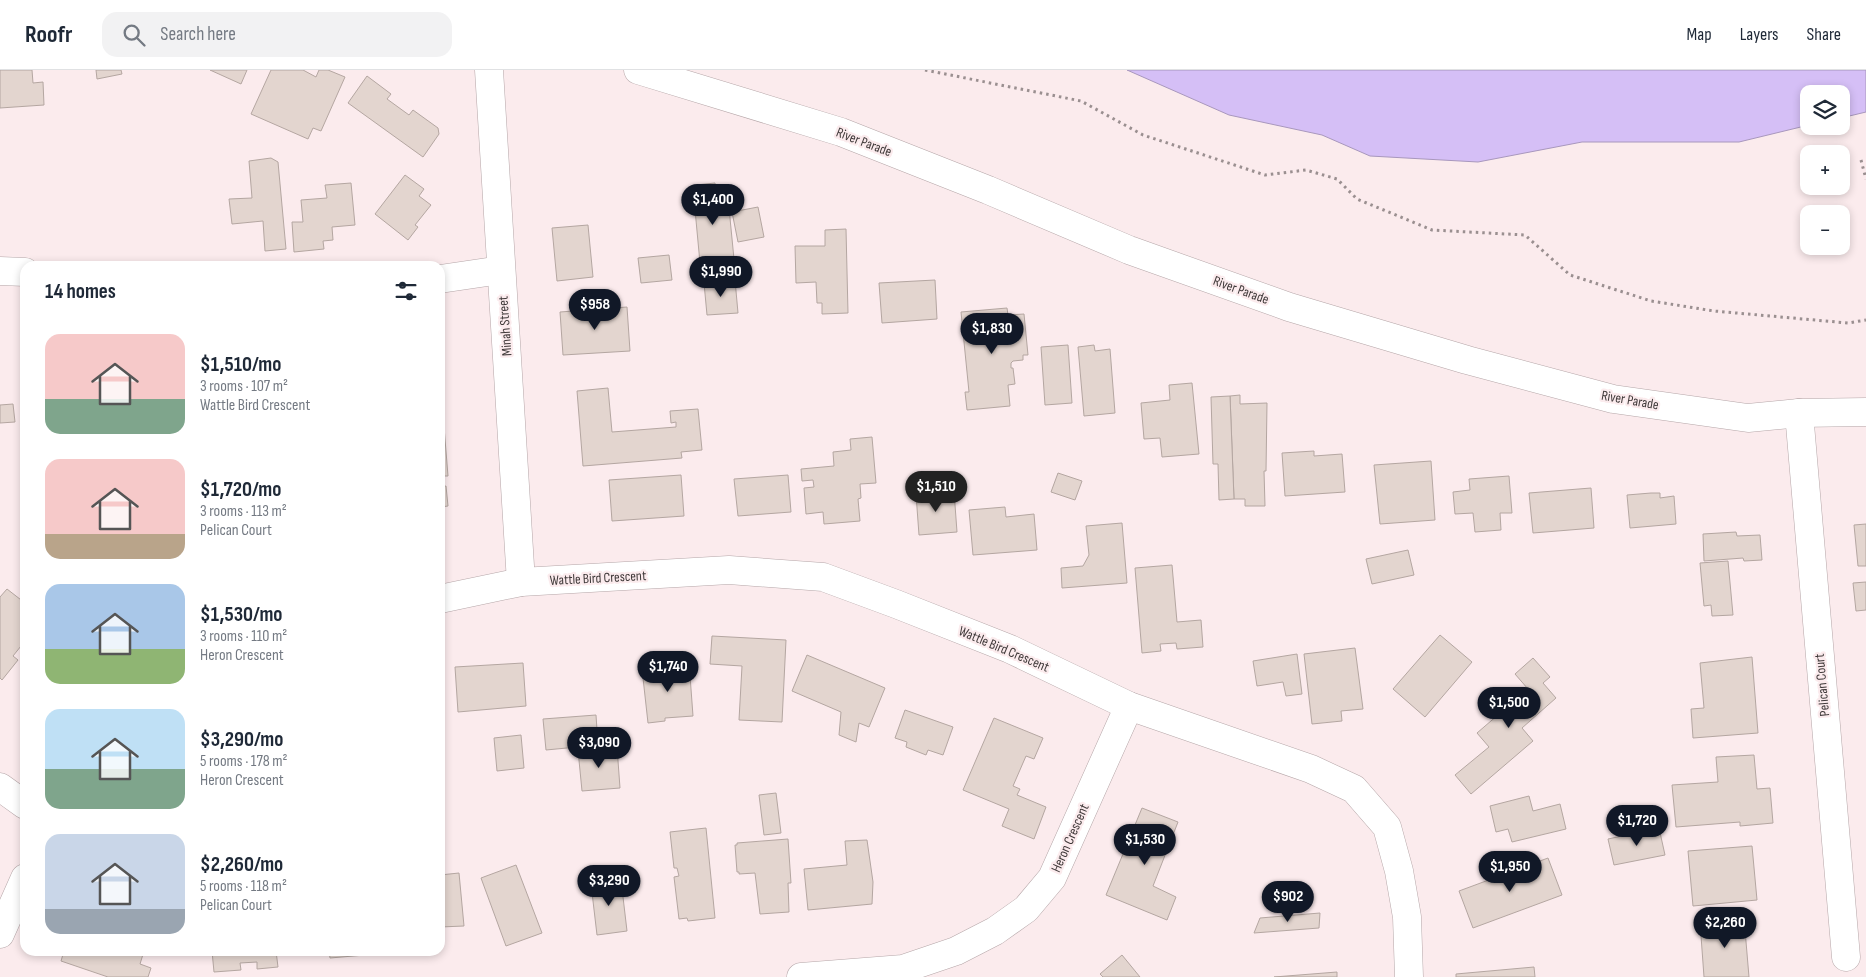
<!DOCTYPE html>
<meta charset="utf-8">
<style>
body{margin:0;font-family:"Sofia Sans Condensed",sans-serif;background:#f2f2f3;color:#1f2937;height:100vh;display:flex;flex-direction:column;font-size:19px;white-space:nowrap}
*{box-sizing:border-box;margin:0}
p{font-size:16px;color:#747a83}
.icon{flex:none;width:28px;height:28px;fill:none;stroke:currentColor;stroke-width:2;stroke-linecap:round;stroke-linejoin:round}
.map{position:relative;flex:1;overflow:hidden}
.side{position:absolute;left:20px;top:191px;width:425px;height:695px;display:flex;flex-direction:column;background:#fff;border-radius:15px;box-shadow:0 2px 8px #0003}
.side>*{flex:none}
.buttons{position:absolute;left:1800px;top:15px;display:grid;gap:10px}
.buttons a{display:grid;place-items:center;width:50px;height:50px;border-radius:10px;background:#fff;box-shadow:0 2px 8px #0003;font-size:25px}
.price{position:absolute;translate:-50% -42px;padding:0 11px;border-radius:18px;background:#111827;color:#fff;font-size:16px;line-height:32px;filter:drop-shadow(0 1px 2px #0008)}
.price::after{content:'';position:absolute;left:50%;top:30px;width:15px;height:11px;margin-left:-8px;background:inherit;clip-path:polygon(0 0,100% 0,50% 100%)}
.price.active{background:#222;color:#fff}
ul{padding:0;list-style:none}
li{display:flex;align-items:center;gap:15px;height:125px;padding:0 25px}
li span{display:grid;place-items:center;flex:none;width:140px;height:100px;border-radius:15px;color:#555}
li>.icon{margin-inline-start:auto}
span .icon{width:60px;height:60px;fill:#fffc;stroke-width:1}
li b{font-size:21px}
h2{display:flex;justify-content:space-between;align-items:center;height:60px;padding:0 25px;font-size:21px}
header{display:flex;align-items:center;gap:30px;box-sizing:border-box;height:70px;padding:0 25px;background:#fff;border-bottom:1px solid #e0e1e3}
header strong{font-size:24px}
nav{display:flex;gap:28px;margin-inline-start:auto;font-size:18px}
.search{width:350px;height:45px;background:#f2f2f3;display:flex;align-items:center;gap:12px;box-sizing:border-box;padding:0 18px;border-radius:15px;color:#747a83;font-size:19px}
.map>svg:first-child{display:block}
.water{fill:#d5bff6;stroke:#a897bd}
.building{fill:#e3d5cf;stroke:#b4a6a1}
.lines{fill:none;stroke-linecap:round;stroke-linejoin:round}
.minor-casing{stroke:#b5a6a8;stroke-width:29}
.path{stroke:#9a8f90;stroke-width:3;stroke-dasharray:2.5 4;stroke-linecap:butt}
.minor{stroke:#fff;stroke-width:28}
.labels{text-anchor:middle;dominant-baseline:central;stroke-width:4.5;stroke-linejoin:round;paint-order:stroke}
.street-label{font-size:14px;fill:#3f3939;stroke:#fbebed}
</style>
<header>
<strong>Roofr</strong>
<div class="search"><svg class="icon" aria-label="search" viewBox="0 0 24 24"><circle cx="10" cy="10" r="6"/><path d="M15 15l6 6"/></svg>Search here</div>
<nav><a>Map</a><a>Layers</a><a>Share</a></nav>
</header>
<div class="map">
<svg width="1866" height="907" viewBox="0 0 1866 907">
<rect width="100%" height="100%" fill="#fbebed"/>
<path class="water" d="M1127 0H1866V42L1841 48V24H1809V55L1739 72H1582L1478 92 1370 86 1322 65 1229 45Z"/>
<g class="building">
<path d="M0 0H32L33 13 43 12 44 35 0 38Z"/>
<path d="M96 0H121L122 4 97 9Z"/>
<path d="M210 0H247L241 14Z"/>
<path d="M271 0H303L316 7 319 0H328L345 7 321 61 313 58 308 69 251 44Z"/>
<path d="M367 6 391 24 387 29 409 45 413 40 438 58 439 64 423 87 348 33Z"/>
<path d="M271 88 278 92 286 179 265 181 263 151 232 154 229 129 252 128 249 91Z"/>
<path d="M405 105 424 119 419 126 431 135 415 155 418 157 408 170 375 144Z"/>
<path d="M351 113 355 155 332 157 333 170 323 171 324 179 294 182 292 152H303L301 130 327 128 325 115Z"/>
<path d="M715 113 718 139 729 138 734 189 700 193 694 129H698L696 115Z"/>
<path d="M758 137 764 167 738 172 732 142Z"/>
<path d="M588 155 593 207 557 211 552 158Z"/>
<path d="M846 159 848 243 822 244V233H817L816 212 796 213 795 176H825V160Z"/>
<path d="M669 185 672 210 641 213 638 188Z"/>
<path d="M735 210 738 243 707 245 704 213Z"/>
<path d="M935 210 937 249 882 253 879 213Z"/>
<path d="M627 237 630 281 563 285 560 242Z"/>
<path d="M1007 238 1008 245 1024 244 1028 285H1023V290L1013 291 1011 293V298H1013L1015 314 1008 315 1010 336 967 340 965 322H969L961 242Z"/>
<path d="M1068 275 1072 333 1045 335 1041 277Z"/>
<path d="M1094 275 1095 281 1110 279 1115 343 1084 346 1078 277Z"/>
<path d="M1192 313 1199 384 1162 387 1160 368 1144 369 1141 333 1170 330 1169 315Z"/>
<path d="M608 318 612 362 676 357V352L671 353 670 341 698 339 702 380 681 382 682 388 583 396 577 321Z"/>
<path d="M1240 325V334L1267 333 1266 401H1264L1265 436H1245V429H1234L1230 326Z"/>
<path d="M1230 326 1234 429 1219 430 1218 394H1213L1211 327Z"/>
<path d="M440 332H442L448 406H440Z"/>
<path d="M13 334 15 352 0 353V335Z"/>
<path d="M872 367 876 413 860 414 861 428 858 429 860 451 824 454 823 442 806 444 804 418 814 417 813 410 802 411 801 399 834 396 833 382 851 380 850 369Z"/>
<path d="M1314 381V386L1342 384 1345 422 1285 426 1282 383Z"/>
<path d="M1431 391 1435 450 1380 454 1374 395Z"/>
<path d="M1058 403 1082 411 1075 430 1051 422Z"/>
<path d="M681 405 684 446 612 451 609 410Z"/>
<path d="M788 405 791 442 738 446 734 409Z"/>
<path d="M1509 406 1512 443H1500L1501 460 1475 462 1473 443 1455 444 1453 422 1470 420 1469 409Z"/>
<path d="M446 416 448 436 441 437 443 464 440 465V417Z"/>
<path d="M1591 418 1594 458 1533 463 1529 423Z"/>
<path d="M954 421 957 462 919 465 916 424Z"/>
<path d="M1651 423H1660V428L1674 426 1676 454 1630 458 1627 425Z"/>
<path d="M1005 437 1006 447 1034 444 1037 480 973 485 969 440Z"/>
<path d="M1122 453 1127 513 1062 518 1061 498 1083 496 1089 485 1086 456Z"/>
<path d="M1866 454V496H1858L1854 455Z"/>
<path d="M1736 462 1737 466 1760 465 1762 490 1744 491 1743 488 1704 491 1703 464Z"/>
<path d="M1408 480 1414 505 1372 514 1366 489Z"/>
<path d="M1728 491 1733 545 1712 546 1711 535 1704 536 1700 493Z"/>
<path d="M1172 495 1177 552 1201 550 1203 577 1177 579 1176 573 1160 574 1161 581 1142 583 1135 498Z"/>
<path d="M1866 512V540L1856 541 1853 513Z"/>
<path d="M7 519 25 533V571L13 586 18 590 2 610 0 608V527Z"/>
<path d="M1440 565 1472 592 1425 647 1393 619Z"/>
<path d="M712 566 786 570 782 652 739 650 742 596 710 594Z"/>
<path d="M1355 578 1363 639 1341 641 1342 651 1312 654 1304 584Z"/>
<path d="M1297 584 1302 624 1286 626 1283 612 1257 616 1253 591Z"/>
<path d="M807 585 885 618 869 657 859 653 856 672 839 665 841 642 792 621Z"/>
<path d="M1752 587 1758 663 1693 668 1691 639 1704 638 1700 593Z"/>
<path d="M1533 588 1550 607 1543 613 1556 628 1522 658 1533 671 1471 724 1455 705 1489 677 1477 663 1528 619 1515 604Z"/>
<path d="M677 592H689L693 646 665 648V651L648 653 643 608H645L644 602 677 599Z"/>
<path d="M523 593 526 636 458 642 455 597Z"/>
<path d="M905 640 953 657 943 685 928 680 926 685 906 677 907 672 895 668Z"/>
<path d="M596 645 598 675 546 680 543 649Z"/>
<path d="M994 648 1043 668 1034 689 1026 686 1013 716 1020 719 1017 725 1046 737 1034 769 1002 756 1009 739 963 720Z"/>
<path d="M521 665 524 698 497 701 494 668Z"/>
<path d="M617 677 620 718 582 721 578 680Z"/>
<path d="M1754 685 1757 719 1770 718 1773 753 1740 756V752L1676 757 1672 715 1718 712 1716 687Z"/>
<path d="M776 723 781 763 764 765 759 725Z"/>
<path d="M1529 726 1533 741 1560 734 1566 759 1512 772 1508 759 1496 762 1490 736Z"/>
<path d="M1142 738 1178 752 1153 816 1176 827 1167 850 1106 825Z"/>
<path d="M706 758 715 848 688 851 687 848 679 849 674 807 679 806 677 798H674L670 762Z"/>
<path d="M1659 758 1665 785 1614 795 1608 769Z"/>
<path d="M788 769 791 813H788L789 842 760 844 755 803 739 804V802H737L735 775H737V773Z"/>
<path d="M867 770 873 812 872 834 808 840 804 799 847 795 845 771Z"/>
<path d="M1752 776 1757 830 1693 836 1688 781Z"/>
<path d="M1548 788 1562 825 1473 858 1459 821Z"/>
<path d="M516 795 542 863 506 876 481 808Z"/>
<path d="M459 803 464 856 440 857V805Z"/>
<path d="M621 810 627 861 597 865 591 814Z"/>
<path d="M1320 843 1319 858 1254 863 1260 848Z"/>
<path d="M1744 848 1749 907H1704L1700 852Z"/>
<path d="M64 881H144L140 894 151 898 148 907H108L61 891Z"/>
<path d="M212 881H276L278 897 257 899V892L240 893 241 900 214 902Z"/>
<path d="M329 881H365V885L330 888Z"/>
<path d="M1122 885 1140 907H1103L1100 904Z"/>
<path d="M1534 897 1535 907H1456V904Z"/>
<path d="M1337 902V907H1274Z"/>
</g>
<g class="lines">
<g class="minor-casing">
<g id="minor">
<path d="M489 0 521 512"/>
<path d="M638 0 841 62 988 120 1129 180 1289 237 1467 290 1613 329 1748 348 1799 343 1866 342"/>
<path d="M0 201 25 202"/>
<path d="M440 209 501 200"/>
<path d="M1799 343 1846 887"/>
<path d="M440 529 521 512 729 500 823 507 896 534 1010 579 1129 636 1311 699 1354 719 1387 757 1399 801 1407 847 1409 907"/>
<path d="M0 717 25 735"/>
<path d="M0 864 25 808"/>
<path d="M801 907 903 899 956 881 995 861 1026 839 1052 808 1129 636"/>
</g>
</g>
<g class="path">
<path d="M925 0 1081 31 1143 65 1265 105 1306 100 1337 109 1357 129 1432 160 1525 165 1570 205 1651 231 1714 241 1848 253 1866 250"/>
<path d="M1861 90 1866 109"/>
</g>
<use href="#minor" class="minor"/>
</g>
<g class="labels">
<g class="street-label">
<text transform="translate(864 72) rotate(21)">River Parade</text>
<text transform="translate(1241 220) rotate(20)">River Parade</text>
<text transform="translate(505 256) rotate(-94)">Minah Street</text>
<text transform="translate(1630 330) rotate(10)">River Parade</text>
<text transform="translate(598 508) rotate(-3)">Wattle Bird Crescent</text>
<text transform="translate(1004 579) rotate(23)">Wattle Bird Crescent</text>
<text transform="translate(1822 615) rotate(-95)">Pelican Court</text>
<text transform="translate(1070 768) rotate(-66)">Heron Crescent</text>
</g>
</g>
</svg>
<div class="buttons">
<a><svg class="icon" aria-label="layers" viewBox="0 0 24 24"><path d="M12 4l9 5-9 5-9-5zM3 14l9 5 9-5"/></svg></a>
<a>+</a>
<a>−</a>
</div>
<b class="price" style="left:713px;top:156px">$1,400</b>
<b class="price" style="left:721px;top:228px">$1,990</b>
<b class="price" style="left:595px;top:261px">$958</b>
<b class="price" style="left:992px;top:285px">$1,830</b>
<b class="price active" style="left:936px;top:443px">$1,510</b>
<b class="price" style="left:668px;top:623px">$1,740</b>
<b class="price" style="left:1509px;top:659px">$1,500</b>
<b class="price" style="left:599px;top:699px">$3,090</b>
<b class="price" style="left:1637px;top:777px">$1,720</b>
<b class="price" style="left:1145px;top:796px">$1,530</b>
<b class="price" style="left:1510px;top:823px">$1,950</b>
<b class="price" style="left:609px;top:837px">$3,290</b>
<b class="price" style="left:1288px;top:853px">$902</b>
<b class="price" style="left:1725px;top:879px">$2,260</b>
<section class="side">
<h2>14 homes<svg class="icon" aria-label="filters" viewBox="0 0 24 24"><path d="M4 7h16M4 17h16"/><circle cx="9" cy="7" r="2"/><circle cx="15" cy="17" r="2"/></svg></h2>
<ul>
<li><span style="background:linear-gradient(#f6c9c9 65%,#7fa58c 0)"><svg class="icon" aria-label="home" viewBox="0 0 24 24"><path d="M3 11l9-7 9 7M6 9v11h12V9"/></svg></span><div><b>$1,510/mo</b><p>3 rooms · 107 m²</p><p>Wattle Bird Crescent</p></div></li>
<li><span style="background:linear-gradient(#f6c9c9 75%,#b9a48a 0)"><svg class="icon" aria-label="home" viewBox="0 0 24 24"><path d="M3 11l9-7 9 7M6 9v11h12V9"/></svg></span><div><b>$1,720/mo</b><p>3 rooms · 113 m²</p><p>Pelican Court</p></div></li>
<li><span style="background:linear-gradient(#a9c7e8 65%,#8fb573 0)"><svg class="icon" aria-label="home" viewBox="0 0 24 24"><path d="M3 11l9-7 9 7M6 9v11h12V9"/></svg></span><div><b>$1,530/mo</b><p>3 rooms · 110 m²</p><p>Heron Crescent</p></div></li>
<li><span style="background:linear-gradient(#bfe0f5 60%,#7fa58c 0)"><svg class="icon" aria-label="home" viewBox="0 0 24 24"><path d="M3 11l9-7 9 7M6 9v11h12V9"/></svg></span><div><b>$3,290/mo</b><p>5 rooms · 178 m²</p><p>Heron Crescent</p></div></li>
<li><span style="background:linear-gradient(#c9d6e8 75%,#9aa5b1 0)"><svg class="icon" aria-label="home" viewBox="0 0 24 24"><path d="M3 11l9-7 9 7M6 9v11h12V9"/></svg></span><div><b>$2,260/mo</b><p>5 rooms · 118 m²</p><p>Pelican Court</p></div></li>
</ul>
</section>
</div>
